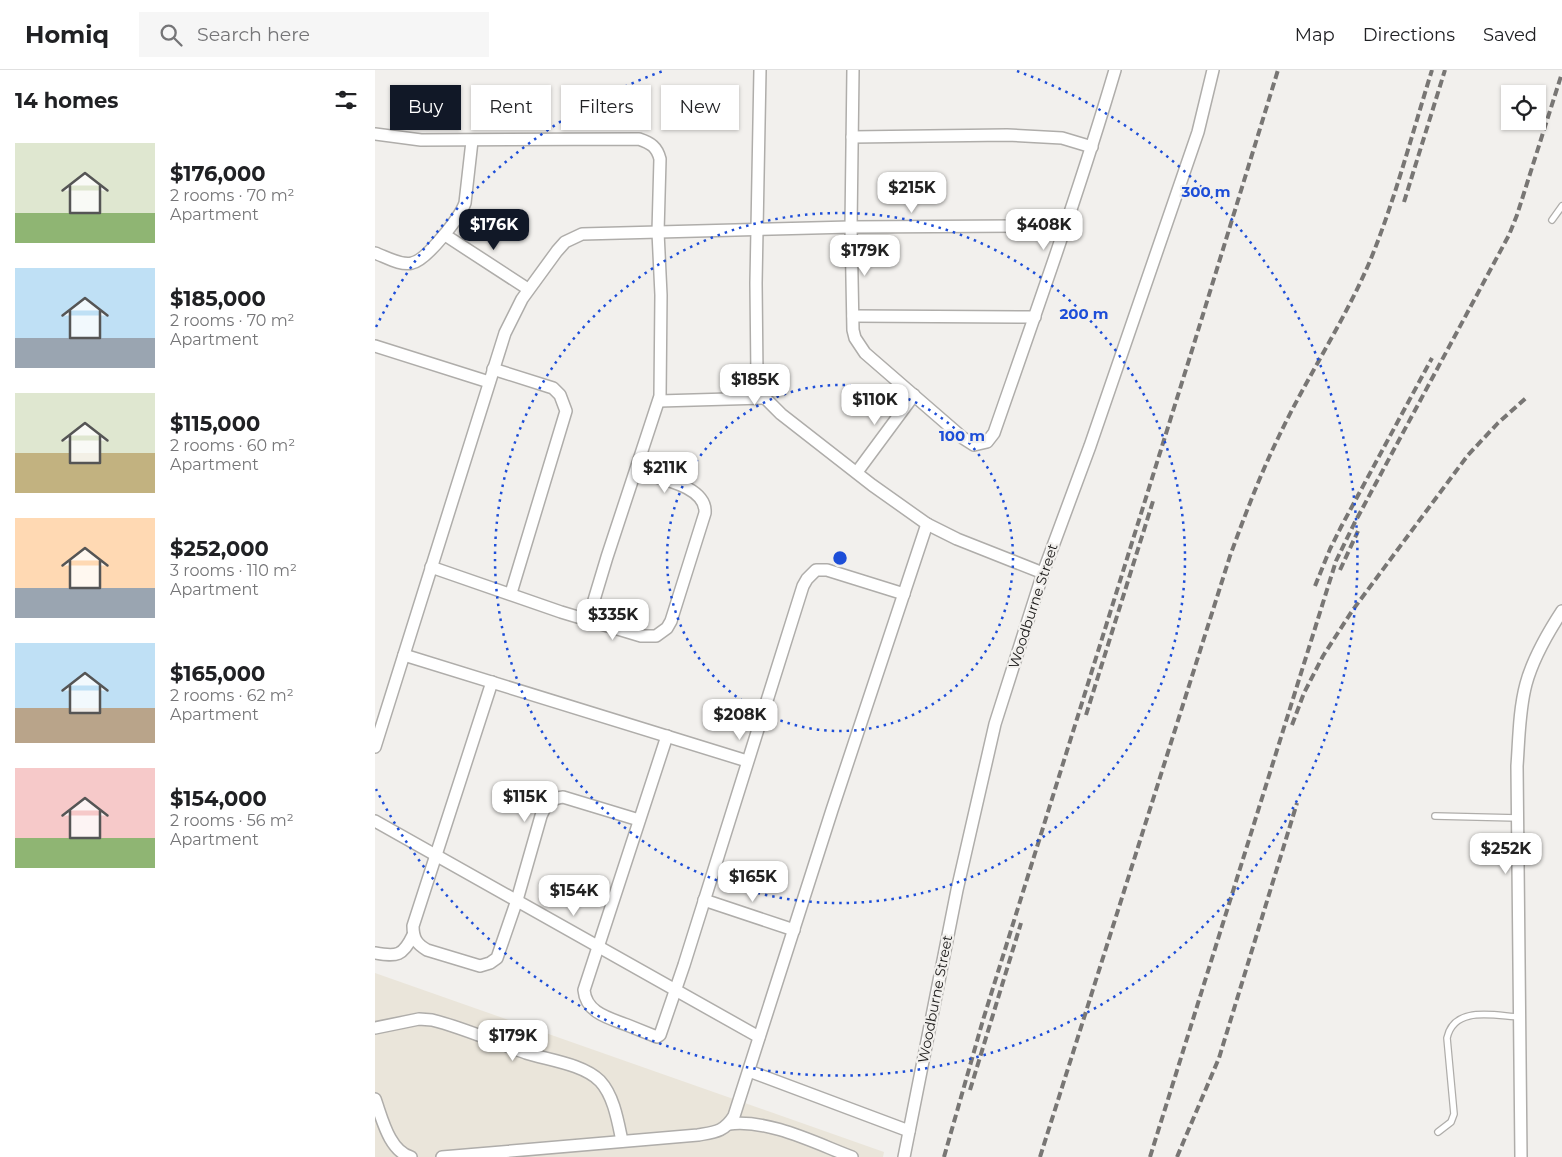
<!DOCTYPE html>
<meta charset="utf-8">
<style>
body{margin:0;font-family:Montserrat,sans-serif;background:#f6f6f6;color:#202124;height:100vh;display:flex;flex-direction:column;font-size:19px;white-space:nowrap}
*{box-sizing:border-box;margin:0}
p{font-size:16px;color:#757577}
.icon{flex:none;width:28px;height:28px;fill:none;stroke:currentColor;stroke-width:2;stroke-linecap:round;stroke-linejoin:round}
.map{position:relative;flex:1;overflow:hidden}
.sheet{display:flex;flex-direction:column;background:#fff;width:375px}
.sheet>*{flex:none}
.banner{position:absolute;left:15px;top:15px;width:475px;height:45px;display:flex;gap:10px}
.fabs{position:absolute;left:1126px;top:15px;display:grid;gap:10px}
.fabs a{display:grid;place-items:center;width:45px;height:45px;border-radius:0px;background:#fff;box-shadow:0 1px 4px #0004;font-size:25px}
.price{position:absolute;translate:-50% -42px;padding:0 11px;border-radius:10px;background:#fff;color:#222;font-size:16px;line-height:32px;filter:drop-shadow(0 1px 2px #0008)}
.price::after{content:'';position:absolute;left:50%;top:30px;width:15px;height:11px;margin-left:-8px;background:inherit;clip-path:polygon(0 0,100% 0,50% 100%)}
.price.active{background:#111827;color:#fff}
ul{padding:0;list-style:none}
li{display:flex;align-items:center;gap:15px;height:125px;padding:0 15px}
li span{display:grid;place-items:center;flex:none;width:140px;height:100px;border-radius:0px;color:#555}
li>.icon{margin-inline-start:auto}
span .icon{width:60px;height:60px;fill:#fffc;stroke-width:1}
li b{font-size:21px}
h2{display:flex;justify-content:space-between;align-items:center;height:60px;padding:0 15px;font-size:21px}
.chip{padding:0 18px;border-radius:0px;background:#fff;box-shadow:0 1px 4px #0004;font-size:18px;line-height:45px}
.chip.active{background:#111827;color:#fff}
header{display:flex;align-items:center;gap:30px;box-sizing:border-box;height:70px;padding:0 25px;background:#fff;border-bottom:1px solid #e0e0e0}
header strong{font-size:24px}
nav{display:flex;gap:28px;margin-inline-start:auto;font-size:18px}
.search{width:350px;height:45px;background:#f6f6f6;display:flex;align-items:center;gap:12px;box-sizing:border-box;padding:0 18px;border-radius:0px;color:#757577;font-size:19px}
main{display:flex;flex:1;min-height:0}
.map>svg:first-child{display:block}
.built{fill:#eae5da}
.lines{fill:none;stroke-linecap:round;stroke-linejoin:round}
.lane-casing{stroke:#afadaa;stroke-width:8}
.street-casing{stroke:#afadaa;stroke-width:14}
.lane{stroke:#fff;stroke-width:5.5}
.street{stroke:#fff;stroke-width:11}
.rail{stroke:#787674;stroke-width:4;stroke-dasharray:8 4;stroke-linecap:butt}
.ring{fill:none;stroke:#1d4ed8;stroke-width:2.5;stroke-dasharray:2.5 5}
.labels{text-anchor:middle;dominant-baseline:central;stroke-width:4.5;stroke-linejoin:round;paint-order:stroke}
.street-label{font-size:14px;fill:#191817;stroke:#f2f0ed}
.centre{fill:#1d4ed8;stroke:#f2f0ed;stroke-width:2.5}
.ring-label{font-size:15px;text-anchor:middle;font-weight:bold;fill:#1d4ed8;stroke:#f2f0ed;stroke-width:4.5;stroke-linejoin:round;paint-order:stroke}
</style>
<header>
<strong>Homiq</strong>
<div class="search"><svg class="icon" aria-label="search" viewBox="0 0 24 24"><circle cx="10" cy="10" r="6"/><path d="M15 15l6 6"/></svg>Search here</div>
<nav><a>Map</a><a>Directions</a><a>Saved</a></nav>
</header>
<main>
<section class="sheet">
<h2>14 homes<svg class="icon" aria-label="filters" viewBox="0 0 24 24"><path d="M4 7h16M4 17h16"/><circle cx="9" cy="7" r="2"/><circle cx="15" cy="17" r="2"/></svg></h2>
<ul>
<li><span style="background:linear-gradient(#dfe7d0 70%,#8fb573 0)"><svg class="icon" aria-label="home" viewBox="0 0 24 24"><path d="M3 11l9-7 9 7M6 9v11h12V9"/></svg></span><div><b>$176,000</b><p>2 rooms · 70 m²</p><p>Apartment</p></div></li>
<li><span style="background:linear-gradient(#bfe0f5 70%,#9aa5b1 0)"><svg class="icon" aria-label="home" viewBox="0 0 24 24"><path d="M3 11l9-7 9 7M6 9v11h12V9"/></svg></span><div><b>$185,000</b><p>2 rooms · 70 m²</p><p>Apartment</p></div></li>
<li><span style="background:linear-gradient(#dfe7d0 60%,#c2b280 0)"><svg class="icon" aria-label="home" viewBox="0 0 24 24"><path d="M3 11l9-7 9 7M6 9v11h12V9"/></svg></span><div><b>$115,000</b><p>2 rooms · 60 m²</p><p>Apartment</p></div></li>
<li><span style="background:linear-gradient(#ffd9b3 70%,#9aa5b1 0)"><svg class="icon" aria-label="home" viewBox="0 0 24 24"><path d="M3 11l9-7 9 7M6 9v11h12V9"/></svg></span><div><b>$252,000</b><p>3 rooms · 110 m²</p><p>Apartment</p></div></li>
<li><span style="background:linear-gradient(#bfe0f5 65%,#b9a48a 0)"><svg class="icon" aria-label="home" viewBox="0 0 24 24"><path d="M3 11l9-7 9 7M6 9v11h12V9"/></svg></span><div><b>$165,000</b><p>2 rooms · 62 m²</p><p>Apartment</p></div></li>
<li><span style="background:linear-gradient(#f6c9c9 70%,#8fb573 0)"><svg class="icon" aria-label="home" viewBox="0 0 24 24"><path d="M3 11l9-7 9 7M6 9v11h12V9"/></svg></span><div><b>$154,000</b><p>2 rooms · 56 m²</p><p>Apartment</p></div></li>
</ul>
</section>
<div class="map">
<svg width="1187" height="1087" viewBox="0 0 1187 1087">
<rect width="100%" height="100%" fill="#f2f0ed"/>
<path class="built" d="M0 903 509 1082 508 1087H0Z"/>
<g class="lines">
<g class="lane-casing">
<g id="lane">
<path d="M1177 150 1187 136"/>
<path d="M1060 746 1143 748"/>
<path d="M1063 1062 1076 1052 1079 1044 1072 968C1079 935 1120 946 1145 947"/>
</g>
</g>
<g class="street-casing">
<g id="street">
<path d="M385 0 381 213 382 306 383 315 390 328 406 344 497 415 552 454 582 469 668 503"/>
<path d="M478 0 476 157 478 260 480 268 490 283 588 368 599 375 612 372 619 363C661 242 704 122 740 0"/>
<path d="M0 64 46 70 264 69C276 73 282 77 285 89L283 162 286 225 285 326 232 487 213 550"/>
<path d="M477 67 632 65 687 68 717 77"/>
<path d="M70 165 153 219"/>
<path d="M0 183C11 187 26 196 37 193 52 190 85 147 90 133L97 71"/>
<path d="M478 246 660 247"/>
<path d="M0 276 114 312"/>
<path d="M118 299 178 318 185 325 191 341 136 523"/>
<path d="M284 331 390 328"/>
<path d="M482 402 539 325"/>
<path d="M56 497 186 542 266 566H281L292 558 296 551 330 443C332 415 281 408 261 401"/>
<path d="M29 585 372 691"/>
<path d="M117 612 38 856C38 869 42 874 52 880L105 896 115 893 122 888 142 830 166 746C170 736 177 728 188 727L264 750"/>
<path d="M292 666 209 920C211 943 234 948 252 955 262 959 272 963 282 967L285 965 309 895 428 516 432 509 441 500H452L529 524"/>
<path d="M0 677 130 263 147 229 182 181 190 172 207 164 476 157 646 156 665 159 688 165"/>
<path d="M0 751 384 967"/>
<path d="M329 830 419 860"/>
<path d="M0 883C22 887 28 886 38 865"/>
<path d="M0 958 44 949 57 950C89 958 120 972 151 983 173 990 208 994 225 1011 239 1026 243 1052 247 1071"/>
<path d="M374 1001 534 1061"/>
<path d="M0 1029C7 1048 14 1081 36 1087"/>
<path d="M354 1054C394 1049 440 1073 477 1087"/>
<path d="M67 1087 323 1065C340 1062 349 1062 359 1046L457 740 552 454"/>
<path d="M529 1087 582 820 620 654 668 503 715 376 823 62 838 0"/>
<path d="M1146 1087 1142 696C1144 669 1144 640 1151 614 1158 588 1172 564 1187 541"/>
</g>
</g>
<use href="#lane" class="lane"/>
<use href="#street" class="street"/>
<g class="rail">
<path d="M1029 132 1070 0"/>
<path d="M965 500 983 461"/>
<path d="M940 516 955 479 966 457 1057 288"/>
<path d="M711 645 779 428"/>
<path d="M917 655 929 623 948 586 977 541 1093 385 1123 353 1151 328"/>
<path d="M595 1020 646 853"/>
<path d="M569 1087 608 950 818 277 903 0"/>
<path d="M665 1087 855 486C870 445 885 405 904 366 932 307 969 252 995 191 1020 130 1037 64 1057 0"/>
<path d="M775 1087 961 491 979 454 1134 165 1142 145 1187 3"/>
<path d="M802 1087 844 988 922 733"/>
</g>
</g>
<g class="ring">
<circle cx="465" cy="488" r="173"/>
<circle cx="465" cy="488" r="345"/>
<path d="M1 257A518 518 0 0 1 288 1M642 1A518 518 0 1 1 1 719"/>
</g>
<g class="labels">
<g class="street-label">
<text transform="translate(658 536) rotate(-72)">Woodburne Street</text>
<text transform="translate(560 929) rotate(-79)">Woodburne Street</text>
</g>
</g>
<circle cx="465" cy="488" r="8" class="centre"/>
<g class="ring-label">
<text x="831" y="127">300 m</text>
<text x="709" y="249">200 m</text>
<text x="587" y="371">100 m</text>
</g>
</svg>
<div class="fabs">
<a><svg class="icon" aria-label="locate" viewBox="0 0 24 24"><circle cx="12" cy="12" r="6"/><path d="M12 2v4M12 18v4M2 12h4M18 12h4"/></svg></a>
</div>
<b class="price" style="left:537px;top:144px">$215K</b>
<b class="price active" style="left:119px;top:181px">$176K</b>
<b class="price" style="left:669px;top:181px">$408K</b>
<b class="price" style="left:490px;top:207px">$179K</b>
<b class="price" style="left:380px;top:336px">$185K</b>
<b class="price" style="left:500px;top:356px">$110K</b>
<b class="price" style="left:290px;top:424px">$211K</b>
<b class="price" style="left:238px;top:571px">$335K</b>
<b class="price" style="left:365px;top:671px">$208K</b>
<b class="price" style="left:150px;top:753px">$115K</b>
<b class="price" style="left:1131px;top:805px">$252K</b>
<b class="price" style="left:378px;top:833px">$165K</b>
<b class="price" style="left:199px;top:847px">$154K</b>
<b class="price" style="left:138px;top:992px">$179K</b>
<div class="banner">
<a class="chip active">Buy</a>
<a class="chip">Rent</a>
<a class="chip">Filters</a>
<a class="chip">New</a>
</div>
</div>
</main>
